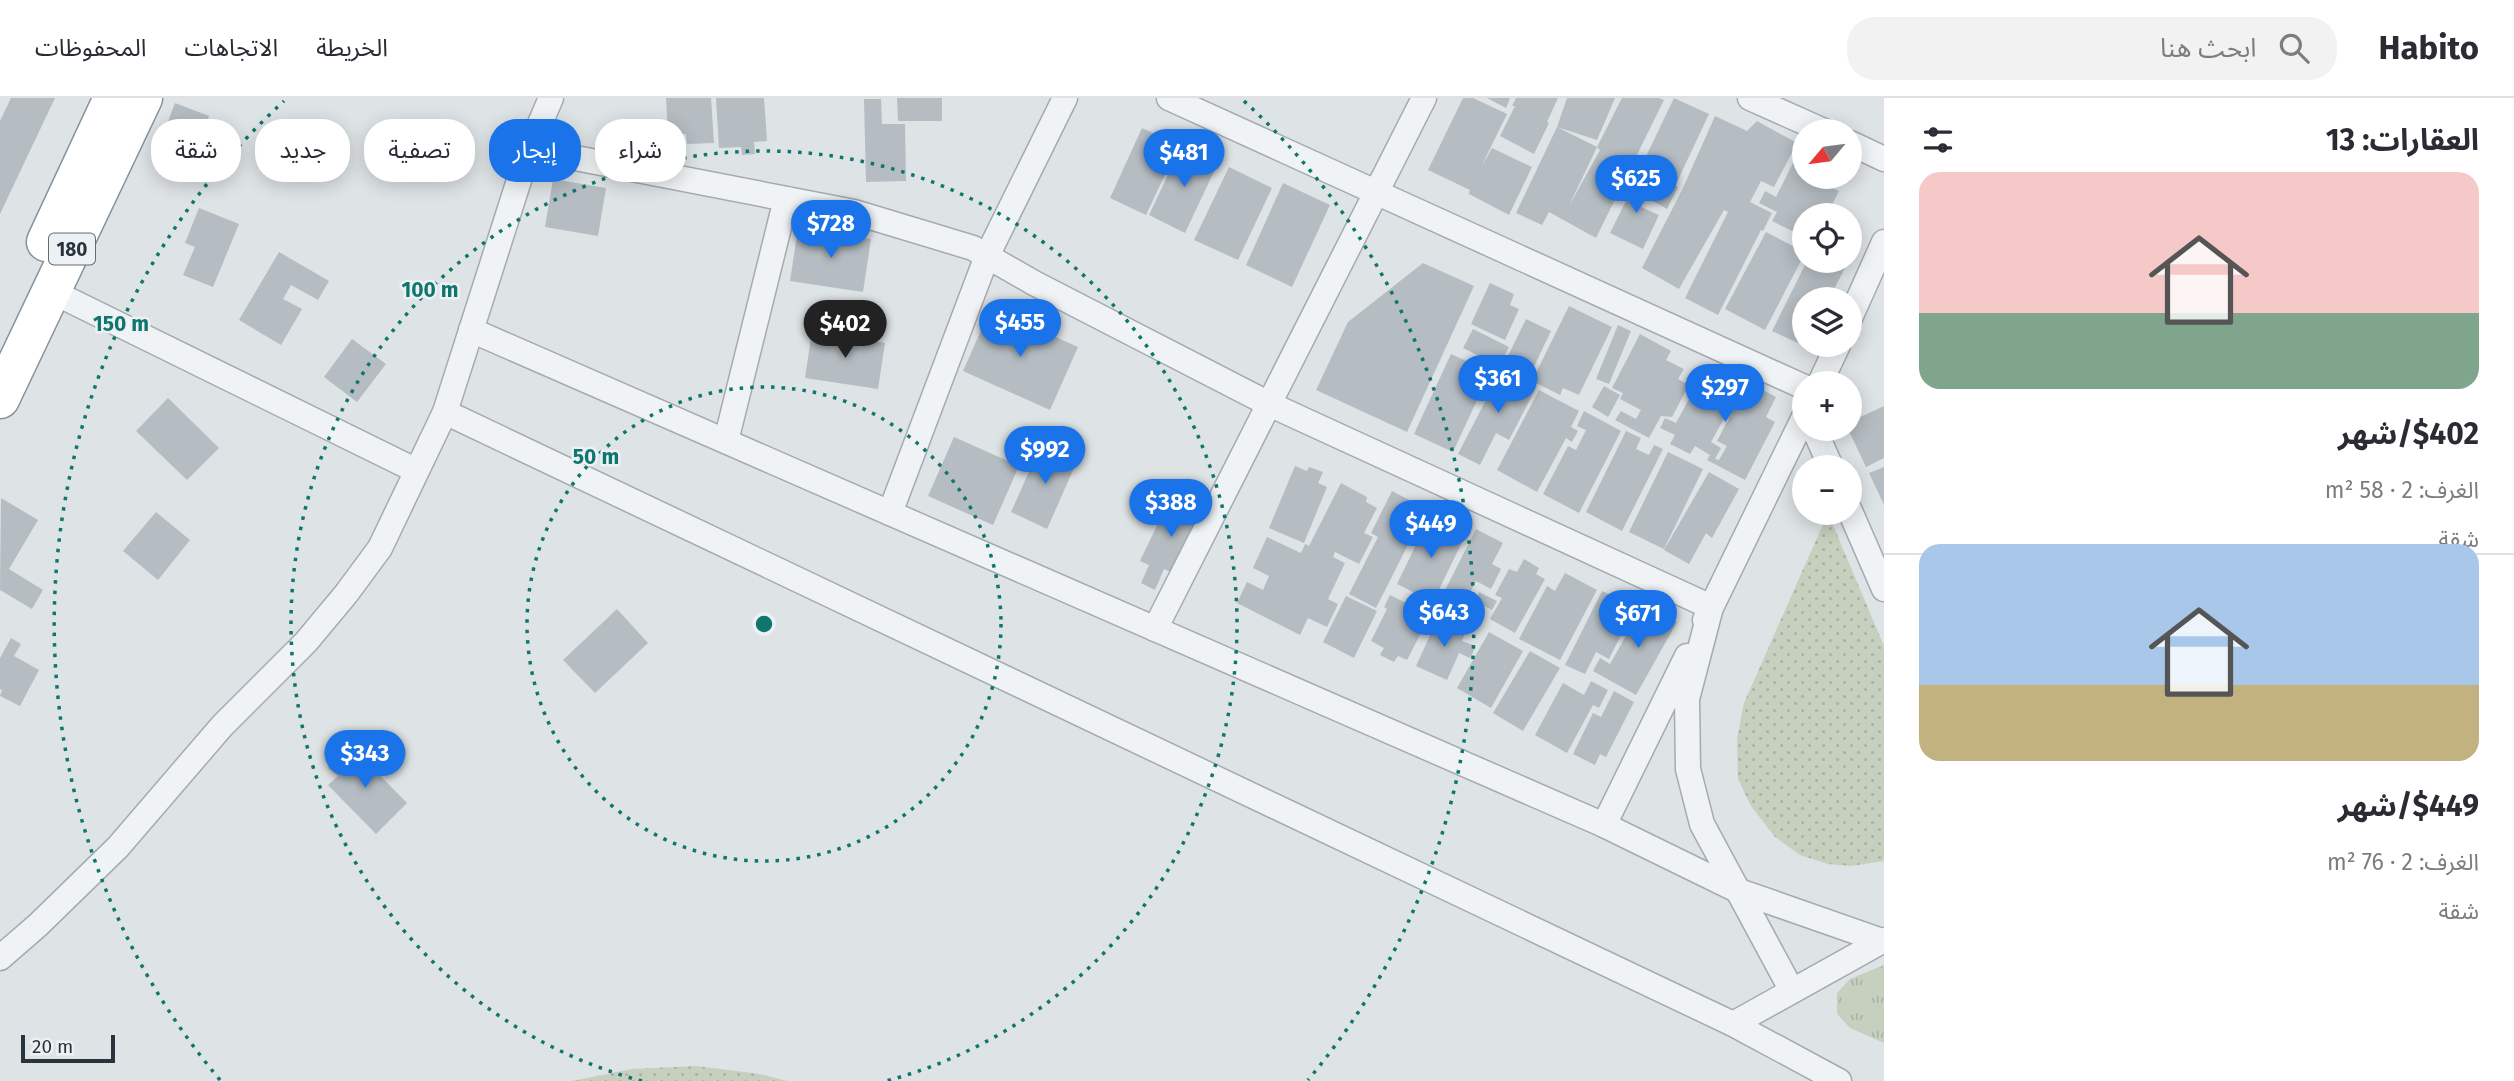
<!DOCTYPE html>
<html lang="ar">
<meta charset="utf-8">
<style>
body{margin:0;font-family:"Fira Sans","Noto Sans Arabic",sans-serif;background:#f2f2f3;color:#2b2b33;direction:rtl;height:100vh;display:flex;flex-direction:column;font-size:26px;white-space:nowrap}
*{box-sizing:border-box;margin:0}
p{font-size:23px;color:#7c7c81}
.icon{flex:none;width:38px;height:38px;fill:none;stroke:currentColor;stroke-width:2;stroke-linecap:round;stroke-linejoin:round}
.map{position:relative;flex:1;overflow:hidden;direction:ltr}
.sheet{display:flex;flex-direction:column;background:#fff;width:630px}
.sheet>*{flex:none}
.top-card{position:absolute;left:21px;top:21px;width:665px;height:63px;direction:rtl;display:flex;gap:14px}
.needle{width:46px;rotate:241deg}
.fabs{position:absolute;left:1792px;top:21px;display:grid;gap:14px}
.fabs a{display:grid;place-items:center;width:70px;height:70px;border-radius:50%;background:#fff;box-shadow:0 4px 18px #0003;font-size:35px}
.scale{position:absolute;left:21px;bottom:18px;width:94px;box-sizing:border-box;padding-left:7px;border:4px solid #28333c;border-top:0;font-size:19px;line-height:24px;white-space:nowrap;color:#28333c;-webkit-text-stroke:5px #edf1f4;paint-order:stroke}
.price{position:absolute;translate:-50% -60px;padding:0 16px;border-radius:24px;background:#1a73e8;color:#fff;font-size:23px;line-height:46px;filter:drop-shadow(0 2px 4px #0008)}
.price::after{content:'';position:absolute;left:50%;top:42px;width:21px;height:16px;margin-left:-10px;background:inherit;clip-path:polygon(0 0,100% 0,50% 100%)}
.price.current{background:#222;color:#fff}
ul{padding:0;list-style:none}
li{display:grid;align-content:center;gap:14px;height:371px;padding:0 35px}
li+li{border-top:2px solid #e1e1e2}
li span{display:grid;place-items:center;height:217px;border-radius:21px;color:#555}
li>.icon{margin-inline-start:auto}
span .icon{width:126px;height:126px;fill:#fffc;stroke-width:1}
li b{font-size:30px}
h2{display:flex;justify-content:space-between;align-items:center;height:84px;padding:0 35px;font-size:30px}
.tag{padding:0 24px;border-radius:28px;background:#fff;box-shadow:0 4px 18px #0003;font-size:24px;line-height:63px}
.tag.current{background:#1a73e8;color:#fff}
header{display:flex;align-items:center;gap:42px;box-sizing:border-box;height:98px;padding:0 35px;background:#fff;border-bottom:2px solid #e1e1e2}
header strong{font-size:33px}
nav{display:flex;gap:38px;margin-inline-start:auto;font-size:24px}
.search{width:490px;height:63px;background:#f2f2f3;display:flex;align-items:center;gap:18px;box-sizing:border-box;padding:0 24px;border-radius:28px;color:#7c7c81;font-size:26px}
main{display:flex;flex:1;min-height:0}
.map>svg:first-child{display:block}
.grass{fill:url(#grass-tufts)}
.park{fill:url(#park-dots)}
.building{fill:#b5bdc3}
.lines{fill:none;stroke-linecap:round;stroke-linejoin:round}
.street-casing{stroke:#a4abb0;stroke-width:27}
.highway-casing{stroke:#86939c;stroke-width:41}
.street{stroke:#f0f3f5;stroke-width:24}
.highway{stroke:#fff;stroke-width:38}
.ring{fill:none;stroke:#0f766e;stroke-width:3.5;stroke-dasharray:3.5 7}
.labels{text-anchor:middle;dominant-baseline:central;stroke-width:5;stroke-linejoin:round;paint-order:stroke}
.shield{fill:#edf1f4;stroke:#636c73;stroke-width:2}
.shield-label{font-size:19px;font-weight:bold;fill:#28333c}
.centre{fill:#0f766e;stroke:#edf1f4;stroke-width:3.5}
.ring-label{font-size:21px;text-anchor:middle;font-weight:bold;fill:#0f766e;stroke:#edf1f4;stroke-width:5;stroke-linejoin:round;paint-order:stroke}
</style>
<header>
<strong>Habito</strong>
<div class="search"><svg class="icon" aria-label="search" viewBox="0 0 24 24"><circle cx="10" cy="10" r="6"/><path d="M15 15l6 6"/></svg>ابحث هنا</div>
<nav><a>الخريطة</a><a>الاتجاهات</a><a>المحفوظات</a></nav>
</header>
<main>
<section class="sheet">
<h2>العقارات: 13<svg class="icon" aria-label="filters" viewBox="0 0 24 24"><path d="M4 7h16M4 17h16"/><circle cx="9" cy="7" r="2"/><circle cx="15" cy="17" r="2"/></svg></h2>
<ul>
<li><span style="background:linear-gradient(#f6c9c9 65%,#7fa58c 0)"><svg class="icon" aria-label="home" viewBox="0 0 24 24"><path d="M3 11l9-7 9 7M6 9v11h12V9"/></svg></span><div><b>$402/شهر</b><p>الغرف: 2 · 58 m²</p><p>شقة</p></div></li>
<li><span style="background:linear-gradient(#a9c7e8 65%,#c2b280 0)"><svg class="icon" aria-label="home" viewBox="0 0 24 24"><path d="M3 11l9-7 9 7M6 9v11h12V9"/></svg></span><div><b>$449/شهر</b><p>الغرف: 2 · 76 m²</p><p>شقة</p></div></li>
</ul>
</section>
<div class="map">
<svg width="1884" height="983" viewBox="0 0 1884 983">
<defs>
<pattern id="grass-tufts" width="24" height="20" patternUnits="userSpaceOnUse" patternTransform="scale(1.75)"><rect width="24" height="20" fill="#c7d0bf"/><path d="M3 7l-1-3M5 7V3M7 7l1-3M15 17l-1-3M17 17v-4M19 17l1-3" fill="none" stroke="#abb3a5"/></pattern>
<pattern id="park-dots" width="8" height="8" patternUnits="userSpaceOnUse" patternTransform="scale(1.75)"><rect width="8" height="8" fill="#c7d0bf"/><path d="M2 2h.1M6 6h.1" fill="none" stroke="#abb3a5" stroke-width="1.8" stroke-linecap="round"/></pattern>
</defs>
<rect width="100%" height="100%" fill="#dee3e6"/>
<path class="grass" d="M1884 867V945L1850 930 1837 916V895L1850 881Z"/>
<g class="park">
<path d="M1828 415 1884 548V763L1851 768 1828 766 1800 757 1775 739 1751 708 1738 681 1737 641 1744 605Z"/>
<path d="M696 968 760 976 787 983H572L632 971Z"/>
</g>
<g class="building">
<path d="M11 0H55L0 116V23Z"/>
<path d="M666 0H711L714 45 687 46 686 36 668 37Z"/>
<path d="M716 0H764L767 43 754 44 755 56 742 57 741 49 719 50Z"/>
<path d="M897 0H942V23H898Z"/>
<path d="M1463 0H1473L1507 16 1481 69 1492 50 1532 69 1509 117 1469 96 1470 92 1428 72Z"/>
<path d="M1487 0H1510L1506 10Z"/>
<path d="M1516 0H1558L1547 24 1549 25 1534 56 1500 38 1515 8H1512Z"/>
<path d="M1567 0H1615L1597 42 1557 29Z"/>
<path d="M1622 0H1659L1664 2 1596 140 1549 114 1542 127 1516 115 1557 29 1597 49 1569 108 1600 52 1597 49Z"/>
<path d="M1674 0 1709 16 1677 84 1642 67Z"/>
<path d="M864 1H881L882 26H905L906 83 866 84Z"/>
<path d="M175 5 209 18 195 55 161 42Z"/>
<path d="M1715 18 1747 33 1757 23 1797 45 1774 89 1761 83 1750 104 1772 115 1763 133 1761 132 1718 217 1685 200 1728 114 1724 112 1679 191 1642 170 1682 92Z"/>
<path d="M1142 30 1179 47 1146 117 1110 100Z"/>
<path d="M1804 43V79H1825L1822 85 1839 93 1827 117H1804V139L1772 123 1777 114 1759 105 1765 93 1776 99Z"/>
<path d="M1182 47 1218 65 1185 135 1149 117Z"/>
<path d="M1229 69 1272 90 1238 162 1194 142Z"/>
<path d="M1641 73 1655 80 1641 109 1659 117 1643 151 1610 135Z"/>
<path d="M553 81 606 90 598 138 545 129Z"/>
<path d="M1664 81 1678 89 1667 111 1653 103Z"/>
<path d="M1283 85 1330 107 1292 189 1246 167Z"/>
<path d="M199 110 239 126 213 189 183 177 195 149 185 145Z"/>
<path d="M798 130 871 141 863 194 790 183Z"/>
<path d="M1766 134 1804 154V157L1765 232 1725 211Z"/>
<path d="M279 154 329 183 318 202 291 187 283 201 302 211 281 247 239 222Z"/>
<path d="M1807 163H1835L1846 168 1829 201H1804V232L1798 245 1772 233Z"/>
<path d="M1423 165 1474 188 1407 334 1316 292 1348 224Z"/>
<path d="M1490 185 1514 196 1510 207 1519 211 1505 242 1471 226Z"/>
<path d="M1569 208 1612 229 1579 297 1563 290 1560 297 1532 283Z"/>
<path d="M991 210 1078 249 1050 312 963 273Z"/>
<path d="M1526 221 1551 233 1529 279 1504 266Z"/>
<path d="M1618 227 1631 233 1609 286 1596 281Z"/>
<path d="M1473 231 1509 249 1499 268 1463 250Z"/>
<path d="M812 233 885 245 878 291 805 280Z"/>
<path d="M1640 236 1671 253 1666 262 1684 271 1678 281 1689 287 1672 319 1661 318 1649 340 1615 322 1621 313 1636 321 1641 312 1620 301 1623 295 1612 290Z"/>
<path d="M352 241 386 266 357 304 324 279Z"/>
<path d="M1451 256 1490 274 1453 354 1414 336Z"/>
<path d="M1502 271 1536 290 1509 342 1496 335 1480 367 1458 356Z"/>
<path d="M1732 275 1745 283 1711 344 1721 350 1715 361 1719 362 1727 348 1717 343 1748 284 1776 299 1766 319 1775 324 1745 382 1707 362 1710 357 1695 348 1690 356 1670 346 1675 337 1660 330 1665 320 1676 325 1700 281 1722 293Z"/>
<path d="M1604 288 1620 297 1608 319 1592 309Z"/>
<path d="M1539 292 1579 313 1571 329 1578 333 1572 344 1566 340 1537 394 1497 372Z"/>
<path d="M168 300 219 350 187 382 136 333Z"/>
<path d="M1884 308V360L1866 369 1848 331 1850 324Z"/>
<path d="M1584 313 1621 333 1579 415 1543 396 1568 348 1576 352 1586 332 1577 328Z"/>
<path d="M1626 333 1641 340 1636 351 1649 357 1654 347 1663 351 1622 433 1586 414Z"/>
<path d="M954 339 1019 368 993 427 928 398Z"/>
<path d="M1042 345 1078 361 1047 431 1011 414Z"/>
<path d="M1668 354 1703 371 1664 451 1629 434Z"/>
<path d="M1295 368 1307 373 1309 369 1323 374 1318 385 1327 389 1304 445 1269 430Z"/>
<path d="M1884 369V407L1869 375Z"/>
<path d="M1709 374 1739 391 1712 440 1706 435 1689 466 1664 452Z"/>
<path d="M1341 385 1367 399 1366 404 1377 410 1364 435 1373 439 1359 466 1335 454 1333 459 1345 465 1328 501 1338 506 1327 529 1308 520 1300 537 1237 505 1247 484 1263 492 1269 478 1253 470 1267 439 1301 455 1305 446 1309 448Z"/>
<path d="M1392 393 1419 407 1408 429 1415 433 1376 510 1349 496 1378 439 1371 435Z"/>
<path d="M1172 396 1206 412 1175 476 1164 471 1155 492 1141 485 1149 467 1140 463Z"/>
<path d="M1 400 38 422 9 471 43 492 32 511 0 492Z"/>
<path d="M156 414 190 442 158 482 123 453Z"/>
<path d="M1429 420 1465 438 1433 504 1397 486Z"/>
<path d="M1476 431 1503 445 1492 466 1501 471 1491 491 1476 483 1457 520 1436 510Z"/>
<path d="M1524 461 1539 470 1536 476 1545 481 1515 535 1490 521 1502 500 1495 497 1509 471 1517 474Z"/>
<path d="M1565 475 1597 492 1560 562 1519 541 1547 488 1555 493Z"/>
<path d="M1602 493 1627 505 1618 522 1626 527 1609 561 1596 554 1585 576 1565 567Z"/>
<path d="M1479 494 1497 503 1492 512 1475 503Z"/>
<path d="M1390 497 1430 517 1407 562 1398 558 1394 564 1380 557 1384 550 1371 543 1387 511 1384 509Z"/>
<path d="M1346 498 1377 513 1354 560 1323 544Z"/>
<path d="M1644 506 1677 524 1636 597 1593 573 1600 560 1610 566Z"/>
<path d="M617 511 648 545 595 595 563 562Z"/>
<path d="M1438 520 1466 533 1462 543 1476 548 1470 560 1459 555 1447 582 1416 568Z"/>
<path d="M1489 534 1523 553 1491 610 1457 590Z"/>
<path d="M11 540 21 546 14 558 39 572 20 608 0 598 2 592 0 591V560Z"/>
<path d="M1530 553 1560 570 1523 633 1493 615Z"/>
<path d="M1591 583 1608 592 1599 610 1593 607 1567 655 1535 637 1563 585 1584 597Z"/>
<path d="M1614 593 1634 604 1606 659 1600 656 1595 667 1573 656 1593 615 1601 619Z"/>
<path d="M350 647 407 705 376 736 328 687 338 678 328 670Z"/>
</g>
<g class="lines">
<g class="street-casing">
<g id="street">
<path d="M1169 0 1804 289"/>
<path d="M1750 0 1824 33"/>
<path d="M1850 45 1884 61"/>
<path d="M529 51 854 114 973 150 1034 185 1269 306 1711 509 1687 601 1688 671 1702 726 1792 893"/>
<path d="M51 193 415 372"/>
<path d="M1850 220 1884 144"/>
<path d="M471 232 1604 727 1739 793 1882 843"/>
<path d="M1820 285 1838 247"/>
<path d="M445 314 1733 926 1839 983"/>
<path d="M1814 331 1831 369"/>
<path d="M726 343 786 101"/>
<path d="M1850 413 1884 491"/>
<path d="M890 415 987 158 1065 0"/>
<path d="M1705 522 1804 319"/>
<path d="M1155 531 1424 0"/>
<path d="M1604 727 1687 558"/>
<path d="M0 860 38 827 118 749 222 628 306 544 346 496 380 450 445 314 529 51 551 0"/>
<path d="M1733 926 1884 842"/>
</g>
</g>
<g class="highway-casing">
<g id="highway">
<path d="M46 144 113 0"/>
<path d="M0 301 143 0"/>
</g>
</g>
<use href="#street" class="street"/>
<use href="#highway" class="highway"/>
</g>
<g class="ring">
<circle cx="764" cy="526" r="237"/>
<path d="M642 983A473 473 0 1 1 886 983"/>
<path d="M220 982A710 710 0 0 1 284 3M1244 3A710 710 0 0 1 1308 982"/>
</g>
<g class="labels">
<rect class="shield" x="49" y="135.5" width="46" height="31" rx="5"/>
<g class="shield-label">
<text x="72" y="151">180</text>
</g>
</g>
<circle cx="764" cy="526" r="10" class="centre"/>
<g class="ring-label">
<text x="430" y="199">100 m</text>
<text x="121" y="233">150 m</text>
<text x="596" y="366">50 m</text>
</g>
</svg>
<div class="fabs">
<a><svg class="needle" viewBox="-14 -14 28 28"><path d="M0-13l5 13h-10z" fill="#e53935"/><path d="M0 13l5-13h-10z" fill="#7c7c81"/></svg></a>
<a><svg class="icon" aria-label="locate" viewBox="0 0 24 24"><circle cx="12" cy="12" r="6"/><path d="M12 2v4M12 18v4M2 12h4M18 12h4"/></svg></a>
<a><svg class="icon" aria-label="layers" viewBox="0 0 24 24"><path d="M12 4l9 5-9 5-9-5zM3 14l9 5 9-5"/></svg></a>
<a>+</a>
<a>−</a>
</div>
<div class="scale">20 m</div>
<b class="price" style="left:1184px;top:91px">$481</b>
<b class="price" style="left:1636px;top:117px">$625</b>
<b class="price" style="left:831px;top:162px">$728</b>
<b class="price" style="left:1020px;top:261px">$455</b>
<b class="price current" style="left:845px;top:262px">$402</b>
<b class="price" style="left:1498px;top:317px">$361</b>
<b class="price" style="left:1725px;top:326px">$297</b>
<b class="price" style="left:1045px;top:388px">$992</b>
<b class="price" style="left:1171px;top:441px">$388</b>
<b class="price" style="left:1431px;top:462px">$449</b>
<b class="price" style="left:1444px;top:551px">$643</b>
<b class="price" style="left:1638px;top:552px">$671</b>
<b class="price" style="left:365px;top:692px">$343</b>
<div class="top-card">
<a class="tag">شراء</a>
<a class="tag current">إيجار</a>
<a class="tag">تصفية</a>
<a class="tag">جديد</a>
<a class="tag">شقة</a>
</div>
</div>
</main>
